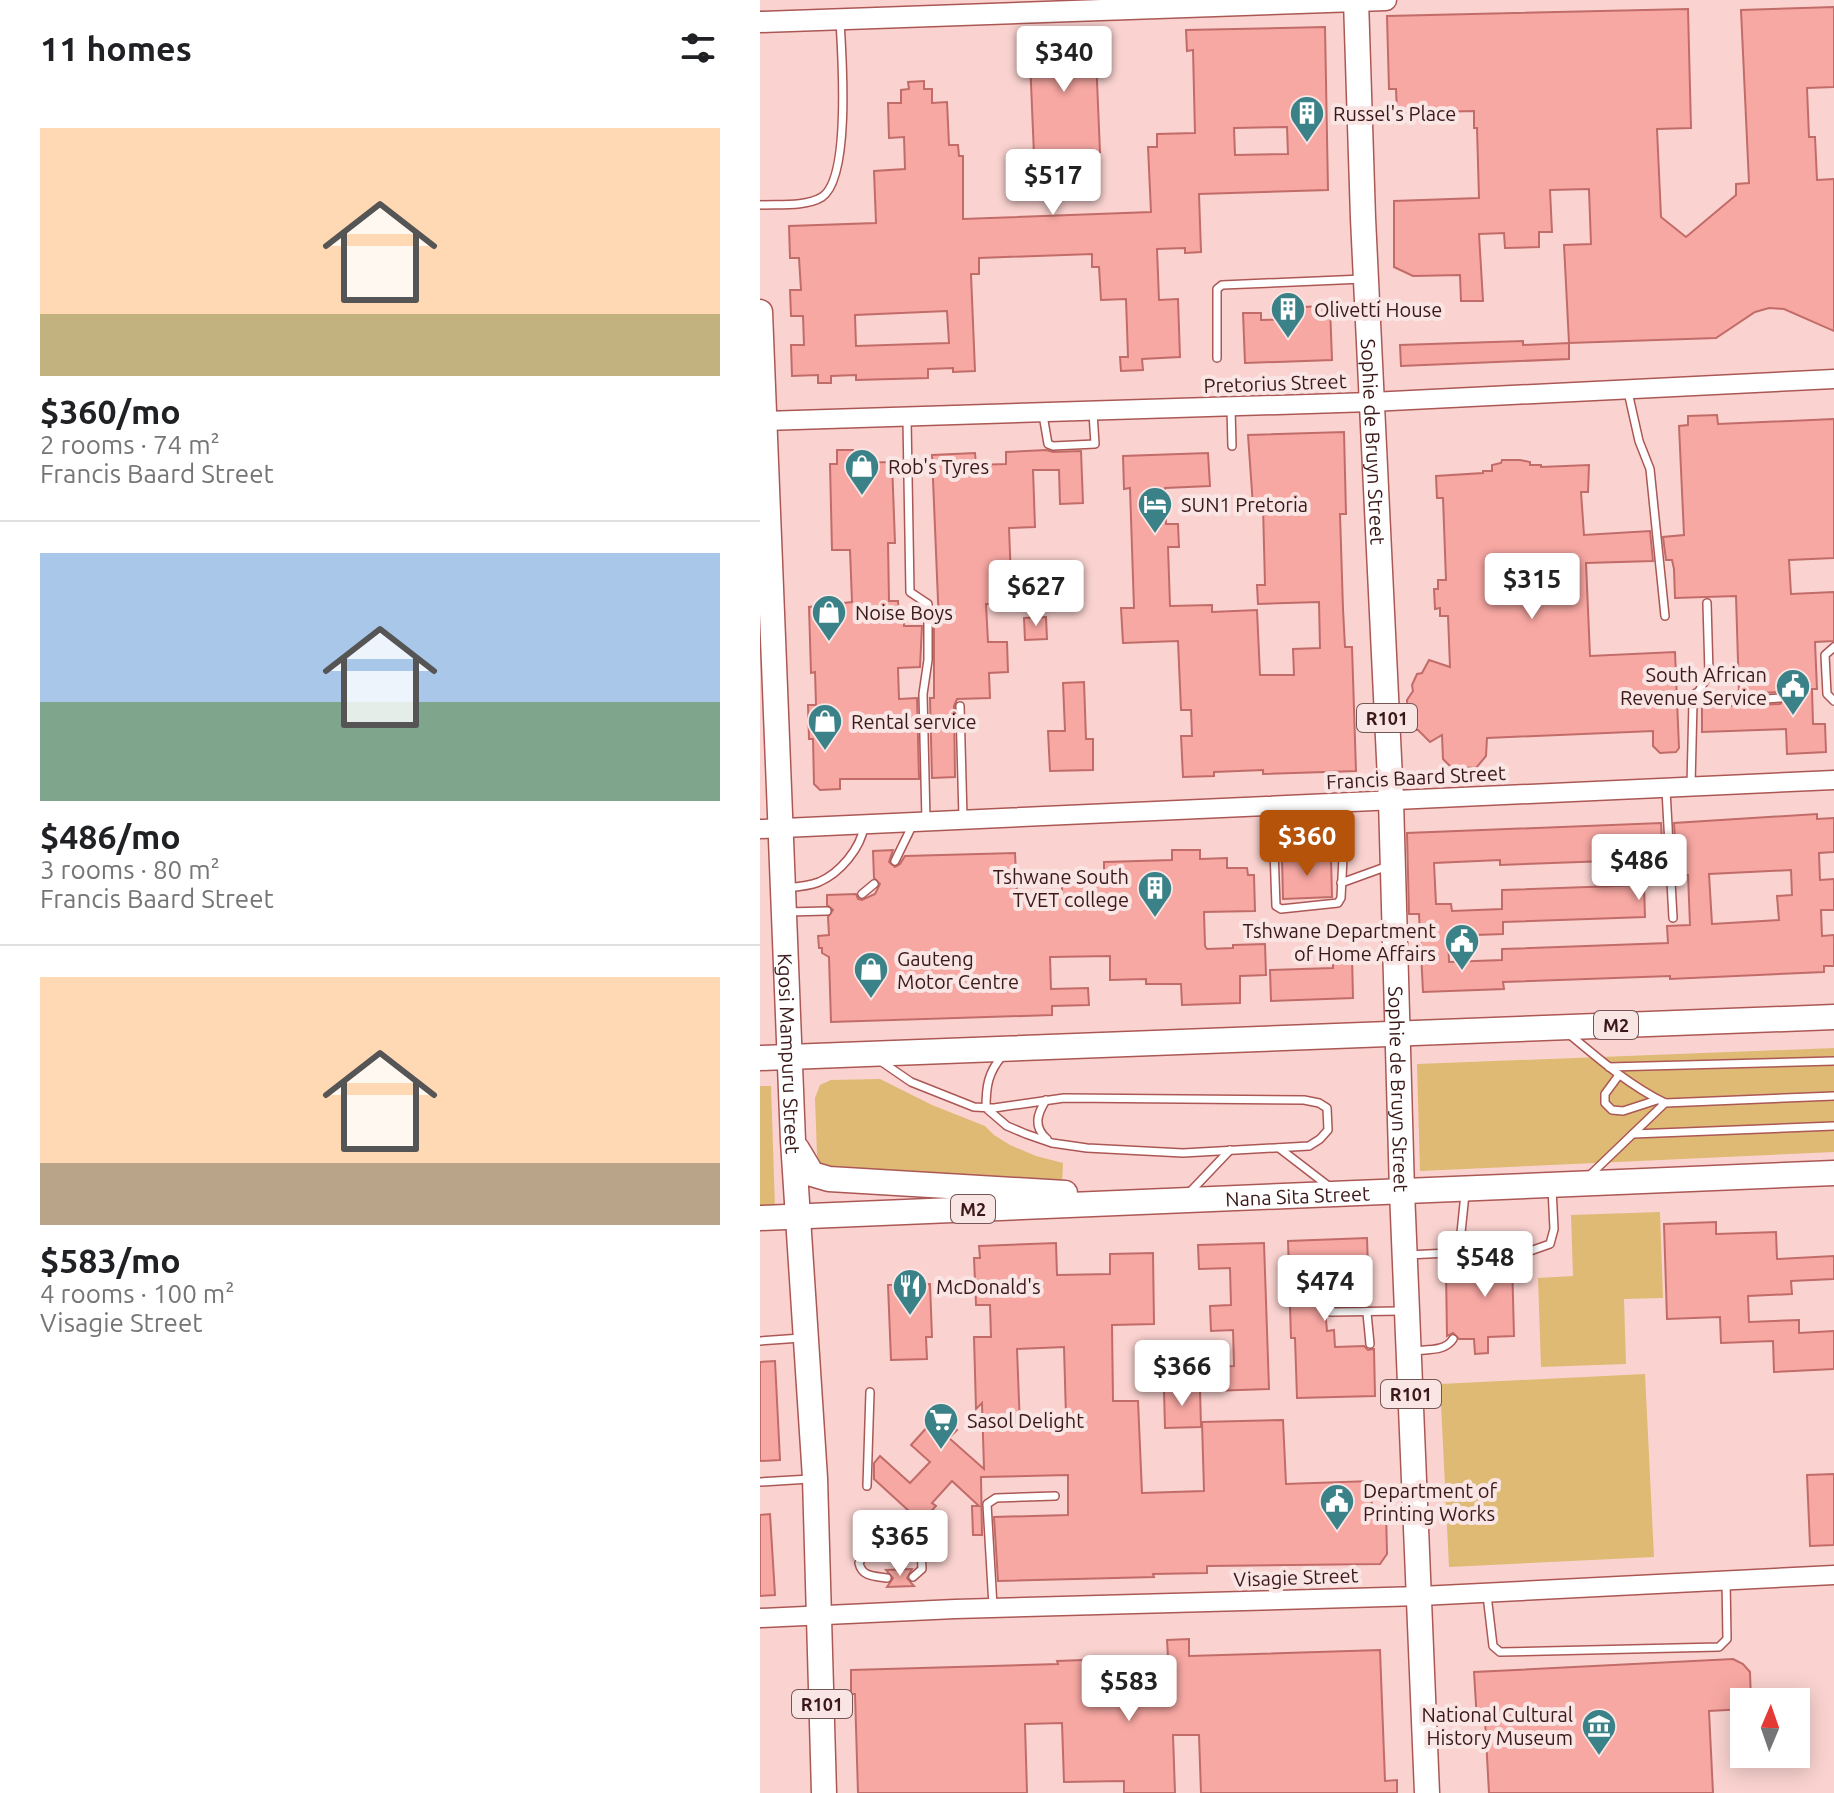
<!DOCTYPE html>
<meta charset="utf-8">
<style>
body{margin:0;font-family:Ubuntu,sans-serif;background:#f2f2f2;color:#202124;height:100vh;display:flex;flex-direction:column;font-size:30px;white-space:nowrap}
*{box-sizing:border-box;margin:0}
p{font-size:26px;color:#757577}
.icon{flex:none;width:44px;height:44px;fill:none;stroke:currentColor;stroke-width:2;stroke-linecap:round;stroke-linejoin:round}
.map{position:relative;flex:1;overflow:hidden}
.panel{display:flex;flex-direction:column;background:#fff;width:760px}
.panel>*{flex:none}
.needle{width:52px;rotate:2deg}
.controls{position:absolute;left:970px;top:1688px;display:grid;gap:16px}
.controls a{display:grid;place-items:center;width:80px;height:80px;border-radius:0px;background:#fff;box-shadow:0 4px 20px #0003;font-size:40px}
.price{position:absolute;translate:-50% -68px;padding:0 18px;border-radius:8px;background:#fff;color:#222;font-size:26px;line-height:52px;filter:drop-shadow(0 2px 4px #0008)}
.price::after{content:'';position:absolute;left:50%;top:48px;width:24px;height:18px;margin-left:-12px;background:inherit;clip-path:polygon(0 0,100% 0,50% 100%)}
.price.on{background:#b45309;color:#fff}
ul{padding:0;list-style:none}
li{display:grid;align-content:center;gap:16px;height:424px;padding:0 40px}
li+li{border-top:2px solid #e0e0e0}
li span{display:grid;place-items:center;height:248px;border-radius:0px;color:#555}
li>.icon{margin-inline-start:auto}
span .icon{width:144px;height:144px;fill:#fffc;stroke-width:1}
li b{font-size:34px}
h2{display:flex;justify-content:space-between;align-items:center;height:96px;padding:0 40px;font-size:34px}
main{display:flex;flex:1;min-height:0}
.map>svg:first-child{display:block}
.green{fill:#deba74}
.building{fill:#f8a8a3;stroke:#c26c69;stroke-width:2;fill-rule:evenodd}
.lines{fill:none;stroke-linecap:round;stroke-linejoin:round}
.service-casing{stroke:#ab5855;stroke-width:10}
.tertiary-casing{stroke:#ab5855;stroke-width:21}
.secondary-casing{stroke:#ab5855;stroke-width:23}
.primary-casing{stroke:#ab5855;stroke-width:27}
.service{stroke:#fff;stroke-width:7}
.tertiary{stroke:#fff;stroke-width:18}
.secondary{stroke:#fff;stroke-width:20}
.primary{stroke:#fff;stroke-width:24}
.labels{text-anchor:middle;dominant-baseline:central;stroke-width:8;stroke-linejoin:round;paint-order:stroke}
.shield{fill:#f9e5e4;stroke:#745655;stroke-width:2}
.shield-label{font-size:18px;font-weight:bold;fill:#3b1918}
.poi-label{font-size:20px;fill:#3b1918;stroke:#f9e5e4;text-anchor:start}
.street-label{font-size:20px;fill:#3b1918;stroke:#f9e5e4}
</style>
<main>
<section class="panel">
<h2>11 homes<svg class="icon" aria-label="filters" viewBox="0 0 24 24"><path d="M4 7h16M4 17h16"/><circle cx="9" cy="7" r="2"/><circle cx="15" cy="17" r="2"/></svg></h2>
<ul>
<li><span style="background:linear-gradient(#ffd9b3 75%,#c2b280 0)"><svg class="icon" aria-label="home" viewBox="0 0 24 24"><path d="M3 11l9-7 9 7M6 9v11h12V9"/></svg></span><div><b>$360/mo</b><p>2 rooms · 74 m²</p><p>Francis Baard Street</p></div></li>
<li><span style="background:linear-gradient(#a9c7e8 60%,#7fa58c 0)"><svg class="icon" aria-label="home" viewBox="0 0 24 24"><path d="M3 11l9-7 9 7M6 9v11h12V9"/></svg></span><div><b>$486/mo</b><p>3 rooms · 80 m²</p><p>Francis Baard Street</p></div></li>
<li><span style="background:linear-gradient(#ffd9b3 75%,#b9a48a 0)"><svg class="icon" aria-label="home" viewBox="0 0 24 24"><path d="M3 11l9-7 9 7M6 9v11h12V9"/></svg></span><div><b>$583/mo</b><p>4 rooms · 100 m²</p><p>Visagie Street</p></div></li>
</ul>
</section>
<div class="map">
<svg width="1074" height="1793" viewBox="0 0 1074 1793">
<rect width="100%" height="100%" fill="#fad3d0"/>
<g class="green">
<path d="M1074 1048V1152L660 1171 657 1064Z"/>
<path d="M120 1079 172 1105 225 1126 234 1135 250 1145 276 1156 303 1163 302 1185 70 1167 61 1164 57 1155 55 1098 60 1085 71 1080Z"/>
<path d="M0 1086H11L15 1208H0Z"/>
<path d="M900 1212 903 1298 864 1299 866 1364 781 1367 778 1278 813 1276 811 1215Z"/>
<path d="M885 1374 894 1557 689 1567 680 1384Z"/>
</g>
<g class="building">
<path d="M1074 7V87L1047 88 1049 137H1055L1057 180 1074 179V331L1024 309 1009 308 995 312 956 338 809 343 804 245 831 244 829 189 790 190 792 232H779V247L745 248 744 233 719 234 723 301H701L700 275 653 276 634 267V201L719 198 717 128H714V111L637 113 636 89H629L627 16 928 9 931 128 897 129 901 217 926 237 976 195V184L989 183 981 10Z"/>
<path d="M565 27 568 190 439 194 441 252 425 253V248L397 249 399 300 418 299 420 357 382 359 383 370 361 371 360 357H368L366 299 341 300 339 267H332V254L219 258V274H211L215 371 193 372V368L168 369V378L96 380V375L71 376V383H58V375L32 376 31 345H44L43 316H31L30 290H41L39 258H30L29 226 116 223 114 171 145 169 144 137 129 138 128 103H141V90L149 89 148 82 164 81V89H172V103L187 102 189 145H198L199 156H203V219L391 212 388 147H397V134L435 133 433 50 427 51 426 30ZM527 127 528 154 475 155 474 128ZM187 311 189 343 96 346 95 315Z"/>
<path d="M335 34 340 152 274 155 269 36Z"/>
<path d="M570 306 572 360 485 363 483 313H501V320L540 319V307Z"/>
<path d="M763 341V345L809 343V359L641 366 640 345Z"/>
<path d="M957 415 958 424 1074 419V558L1029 560 1031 594 1074 592V641L1055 642 1057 689H1052L1053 724H1065L1066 752 1027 754 1026 729 942 732V707L1020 704 1026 698 1020 692 979 694 976 596 915 598 914 569 912 560H906L903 537 924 535 919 426 928 425V416Z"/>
<path d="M584 432 586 514H580L583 609 585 647H592L596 771 503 774V770L454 772V776L423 777 421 736H432L431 710H421L418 641 363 643 361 608H374L370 488 364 489 363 456 448 453 450 486 405 488 406 524H418L419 547H408L410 606 452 605V612L497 610 500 675H534L533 649 560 648 559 602 498 604 497 585H505L503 506H493L488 435Z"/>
<path d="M77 450H93V463L132 462 135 543H128L129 601H138L139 617H144V626H162L160 667 138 668 139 699 157 698 159 779H80V789L60 790 54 784 53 739H49L48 705H56L55 672 51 673 49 607 92 602 90 550H72L70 464H77Z"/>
<path d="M286 450 293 452 321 451 323 503 300 504 299 470H273L275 527 249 528 252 604H226L228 642H247L248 672 229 673 230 698 197 699 194 706 195 777 172 778 170 698H174V625H179L172 455 215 453 216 465 246 464V452Z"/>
<path d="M742 460H760L770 462V465H781V467L829 465 828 492H821L824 535 890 531 893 561 826 563 830 656 915 652 919 748 916 752 900 753 893 746V731L727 738 726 756 716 768 691 767 683 759 682 735 670 742 658 730H654V723L648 717 647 700 653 691 652 685 657 674 662 673 669 660 690 667 688 616H680V608L675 609 674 589H678V580H686L683 498H677L676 476 723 473V471H732V465L741 463Z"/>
<path d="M286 617 287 639 265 640 264 618Z"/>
<path d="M324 682 326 739H333V770L290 771 288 731H305L303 683Z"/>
<path d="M1057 814V819L1074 818V852L1059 853 1060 880 1074 879V910H1061L1062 936 1074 935V966H1064V972L910 979V976L743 982 744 989 663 992 659 914H649L647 833 901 823 903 859 740 865V860L674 863 676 904H691L692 911 742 909V890L884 885 885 917 743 922V934L688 936 689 962 742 960V949L908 943 907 926 930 925 928 875H925L924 858H916L914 823ZM1031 870 1032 895 1017 896 1019 920 952 924 949 874Z"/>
<path d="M133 850 129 862 135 867 140 864 145 856 255 853 257 895 302 894V879L344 878V862L412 860V850H440V859L467 858V868H487L488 875H494L495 911 444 912 445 946 447 949 473 948V945L505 944 506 975 480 976V1003L422 1005 421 984H386V979L350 980V956L290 957 291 989 328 988 329 1005 292 1006V1015L71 1022 69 957 62 953V948H59L58 936 69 935 68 917 73 910 67 905V895L96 894 98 899 102 900 115 894 120 884 114 878 113 851Z"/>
<path d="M571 857 572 897 523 899 522 858Z"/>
<path d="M592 957 593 998 511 1001 510 970 573 968V958Z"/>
<path d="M956 1222V1234L1016 1232 1017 1259 1074 1256V1279L1031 1281 1032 1294 988 1296 989 1322 1039 1320V1333L1074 1331V1369L1014 1372 1013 1341 961 1343 960 1317 907 1319 904 1224Z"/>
<path d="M607 1238 608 1268 575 1269 569 1266 557 1270 558 1298 564 1297 567 1331 574 1330 575 1347 604 1346 608 1350 614 1349 615 1396 537 1398 535 1338H531L528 1241Z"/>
<path d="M770 1241 764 1251 770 1259 752 1260 754 1336 728 1337V1353L715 1354 714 1339H699L693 1333 687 1336 686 1271 693 1276 698 1275 701 1270H705V1274H732L731 1257 737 1251 731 1242Z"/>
<path d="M296 1243 297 1275 350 1274V1254L393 1253 394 1324 352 1325 353 1401H378L382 1493 444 1491 442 1422 523 1420 526 1484 611 1481 612 1510H626L627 1554 620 1564 447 1566V1573L393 1574 394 1577 238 1581 234 1517 308 1515V1475L221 1477 222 1535H213L212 1506H219L192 1481 172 1503 176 1506 161 1522 114 1479V1463L120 1456 150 1483 170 1462 151 1445 179 1414 197 1430 189 1438 224 1469 222 1403 216 1409 214 1337H231L230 1305H216L214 1258H220L219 1246ZM304 1347 306 1417H296V1426L260 1427 257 1349Z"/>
<path d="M504 1243 509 1389 451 1391 450 1367 474 1366 473 1330 451 1331 450 1306 471 1305 470 1268 439 1269 438 1245Z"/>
<path d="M170 1284 172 1337H166L167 1359 131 1360 128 1285Z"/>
<path d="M15 1361 20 1460 0 1461V1362Z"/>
<path d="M440 1389 441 1427 405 1428 404 1390Z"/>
<path d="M1074 1474V1545L1050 1546 1047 1475Z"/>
<path d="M10 1514 15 1595 0 1596V1515Z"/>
<path d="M152 1569 147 1578 154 1586 127 1587 133 1578 126 1570Z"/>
<path d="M429 1639V1656L620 1650 625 1781 637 1780V1793H441L439 1735H413L415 1793H364V1781L304 1782 302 1723 265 1724 267 1793H98L95 1694H91V1670L298 1664 297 1661 408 1657 407 1640Z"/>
<path d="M973 1659 983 1664 990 1672 991 1702H984V1709L949 1711 953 1793H729L725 1720 717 1721 714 1672Z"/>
</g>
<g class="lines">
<g class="service-casing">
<g id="service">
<path d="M0 205C18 204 46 207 62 197 91 178 82 55 80 21"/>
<path d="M457 358V289L462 285 603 279"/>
<path d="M868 392 879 441 890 469 905 616"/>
<path d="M471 409 472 446"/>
<path d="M283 415 288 444 293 446 335 444 333 413"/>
<path d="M147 419 150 592 168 604V660L163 694 166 820"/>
<path d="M1074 647 1065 655 1067 694 1074 701"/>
<path d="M936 693 966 697 980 701 1020 698"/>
<path d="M200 706 203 818"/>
<path d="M931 785 933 702 949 673 947 603"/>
<path d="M906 790 913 918"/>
<path d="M574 846 580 850 583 857 581 898 578 903 521 909 516 906 514 850 517 848Z"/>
<path d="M135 861 153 824"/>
<path d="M581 883 628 866"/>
<path d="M26 888C37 887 49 886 59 882 80 873 101 848 104 826"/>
<path d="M102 894 114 884"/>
<path d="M27 912 67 911"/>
<path d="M809 1034C840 1060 869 1085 905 1103L1074 1096"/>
<path d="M119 1060 151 1082 214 1107 234 1108 304 1098 544 1100 559 1103 567 1108 568 1130 560 1139 549 1146 423 1153 327 1148 292 1143 266 1134 247 1126 226 1108C226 1086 228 1073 242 1056"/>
<path d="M849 1067 1074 1061"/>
<path d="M859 1075 845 1094V1103L852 1110 863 1111 897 1100"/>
<path d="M286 1100C277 1114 273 1127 287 1139"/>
<path d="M873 1134 1074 1126"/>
<path d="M519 1148 571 1188"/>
<path d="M829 1176 905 1103"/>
<path d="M430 1192 470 1150"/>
<path d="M770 1251 790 1244 794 1229 792 1188"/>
<path d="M647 1255 731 1251"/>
<path d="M694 1270 699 1252 705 1194"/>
<path d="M569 1272 571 1312 642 1311"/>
<path d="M607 1313 610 1344"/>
<path d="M0 1341 41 1338"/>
<path d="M651 1351C666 1349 685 1352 693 1339"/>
<path d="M0 1482 50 1479"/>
<path d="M107 1486 110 1392"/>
<path d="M153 1577 162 1569 160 1534"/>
<path d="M127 1578C114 1576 102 1577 99 1563L108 1548 140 1517"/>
<path d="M727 1595 733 1646 740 1652 959 1647 967 1639 966 1580"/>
<path d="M233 1606 227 1504 236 1498 295 1496"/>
</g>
</g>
<g class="tertiary-casing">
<g id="tertiary">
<path d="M4 421 611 402 1074 379"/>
<path d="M0 829 1074 780"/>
<path d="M0 1618 195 1609 661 1596 1074 1575"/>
</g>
</g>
<g class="secondary-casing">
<path id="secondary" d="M0 22 626 0"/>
</g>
<g class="primary-casing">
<g id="primary">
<path id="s1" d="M596 0 603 218 631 800 642 1191 667 1793"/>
<path id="s2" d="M0 312 33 1141 55 1478 64 1793"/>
<path d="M0 1058 1074 1017"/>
<path d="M37 1149 52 1174 69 1179 305 1193"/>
<path id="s3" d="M0 1218 1074 1173"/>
</g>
</g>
<use href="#service" class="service"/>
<use href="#tertiary" class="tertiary"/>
<use href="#secondary" class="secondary"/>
<use href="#primary" class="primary"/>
</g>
<defs>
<g id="building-pin" transform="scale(1.8)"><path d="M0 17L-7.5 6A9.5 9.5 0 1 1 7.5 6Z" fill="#3a8288" stroke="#f9e5e4"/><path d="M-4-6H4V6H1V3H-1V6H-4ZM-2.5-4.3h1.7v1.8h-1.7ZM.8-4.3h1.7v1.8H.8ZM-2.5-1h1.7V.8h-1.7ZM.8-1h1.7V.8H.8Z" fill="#fff"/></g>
<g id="shop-pin" transform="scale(1.8)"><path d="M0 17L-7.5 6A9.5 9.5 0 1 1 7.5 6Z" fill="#3a8288" stroke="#f9e5e4"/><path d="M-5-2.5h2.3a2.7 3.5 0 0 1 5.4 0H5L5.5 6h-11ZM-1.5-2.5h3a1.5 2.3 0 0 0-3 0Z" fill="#fff"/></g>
<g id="hotel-pin" transform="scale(1.8)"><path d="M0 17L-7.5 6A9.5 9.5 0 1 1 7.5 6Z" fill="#3a8288" stroke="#f9e5e4"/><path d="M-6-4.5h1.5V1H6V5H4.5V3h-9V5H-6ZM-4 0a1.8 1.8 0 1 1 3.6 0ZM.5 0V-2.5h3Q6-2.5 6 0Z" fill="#fff"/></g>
<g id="civic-pin" transform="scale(1.8)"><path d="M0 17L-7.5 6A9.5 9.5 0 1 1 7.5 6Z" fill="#3a8288" stroke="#f9e5e4"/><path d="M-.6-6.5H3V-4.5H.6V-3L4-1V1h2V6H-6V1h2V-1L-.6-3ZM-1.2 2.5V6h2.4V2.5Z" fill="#fff"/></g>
<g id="restaurant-pin" transform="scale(1.8)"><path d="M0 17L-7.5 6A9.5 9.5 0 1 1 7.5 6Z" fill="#3a8288" stroke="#f9e5e4"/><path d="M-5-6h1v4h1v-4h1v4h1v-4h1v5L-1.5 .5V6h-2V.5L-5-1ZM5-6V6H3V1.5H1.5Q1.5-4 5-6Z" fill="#fff"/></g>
<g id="supermarket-pin" transform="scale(1.8)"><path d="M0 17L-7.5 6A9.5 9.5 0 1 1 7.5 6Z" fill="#3a8288" stroke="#f9e5e4"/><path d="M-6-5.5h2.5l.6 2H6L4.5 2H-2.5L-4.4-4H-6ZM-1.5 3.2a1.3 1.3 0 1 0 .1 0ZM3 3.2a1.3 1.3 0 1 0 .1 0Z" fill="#fff"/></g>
<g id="museum-pin" transform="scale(1.8)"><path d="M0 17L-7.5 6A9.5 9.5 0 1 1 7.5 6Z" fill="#3a8288" stroke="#f9e5e4"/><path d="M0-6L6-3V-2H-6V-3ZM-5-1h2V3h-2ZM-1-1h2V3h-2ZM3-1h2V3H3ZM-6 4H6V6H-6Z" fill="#fff"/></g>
</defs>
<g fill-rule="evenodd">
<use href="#building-pin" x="547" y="113"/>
<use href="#building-pin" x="528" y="309"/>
<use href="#shop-pin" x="102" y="466"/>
<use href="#hotel-pin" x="395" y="504"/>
<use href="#shop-pin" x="69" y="612"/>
<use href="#civic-pin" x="1033" y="686"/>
<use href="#shop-pin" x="65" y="721"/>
<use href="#building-pin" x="395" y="888"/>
<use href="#civic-pin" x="702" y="941"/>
<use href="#shop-pin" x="111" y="969"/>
<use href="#restaurant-pin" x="150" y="1286"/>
<use href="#supermarket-pin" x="181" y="1420"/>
<use href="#civic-pin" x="577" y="1501"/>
<use href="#museum-pin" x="839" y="1726"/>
</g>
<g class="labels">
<g class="shield">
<rect x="597" y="704" width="60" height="28" rx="6"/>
<rect x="834" y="1011" width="44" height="28" rx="6"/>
<rect x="191" y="1195" width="44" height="28" rx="6"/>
<rect x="621" y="1380" width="60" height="28" rx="6"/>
<rect x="32" y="1690" width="60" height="28" rx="6"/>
</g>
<g class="shield-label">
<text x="627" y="718">R101</text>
<text x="856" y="1025">M2</text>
<text x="213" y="1209">M2</text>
<text x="651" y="1394">R101</text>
<text x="62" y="1704">R101</text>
</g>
<g class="poi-label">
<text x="573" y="113">Russel's Place</text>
<text x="554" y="309">Olivetti House</text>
<text x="128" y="466">Rob's Tyres</text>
<text x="421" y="504">SUN1 Pretoria</text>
<text x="95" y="612">Noise Boys</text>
<text x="1007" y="674" text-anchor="end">South African<tspan x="1007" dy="23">Revenue Service</tspan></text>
<text x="91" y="721">Rental service</text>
<text x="369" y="876" text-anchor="end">Tshwane South<tspan x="369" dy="23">TVET college</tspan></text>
<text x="676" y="930" text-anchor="end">Tshwane Department<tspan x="676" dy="23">of Home Affairs</tspan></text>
<text x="137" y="958">Gauteng<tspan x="137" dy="23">Motor Centre</tspan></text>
<text x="176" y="1286">McDonald's</text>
<text x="207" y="1420">Sasol Delight</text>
<text x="603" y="1490">Department of<tspan x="603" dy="23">Printing Works</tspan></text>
<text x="813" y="1714" text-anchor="end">National Cultural<tspan x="813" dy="23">History Museum</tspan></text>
</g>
<g class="street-label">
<text transform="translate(515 383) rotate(-2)">Pretorius Street</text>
<text stroke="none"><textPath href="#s1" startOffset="442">Sophie de Bruyn Street</textPath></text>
<text transform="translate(656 777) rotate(-3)">Francis Baard Street</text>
<text stroke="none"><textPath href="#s2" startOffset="742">Kgosi Mampuru Street</textPath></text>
<text stroke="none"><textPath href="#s1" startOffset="1090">Sophie de Bruyn Street</textPath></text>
<text stroke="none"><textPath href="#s3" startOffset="538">Nana Sita Street</textPath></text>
<text transform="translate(536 1577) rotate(-2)">Visagie Street</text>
</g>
</g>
</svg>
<div class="controls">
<a><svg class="needle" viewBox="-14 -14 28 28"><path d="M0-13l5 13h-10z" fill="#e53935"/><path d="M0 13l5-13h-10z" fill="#757577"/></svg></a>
</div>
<b class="price" style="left:304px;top:94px">$340</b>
<b class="price" style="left:293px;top:217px">$517</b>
<b class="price" style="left:772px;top:621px">$315</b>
<b class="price" style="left:276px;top:628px">$627</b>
<b class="price on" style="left:547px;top:878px">$360</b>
<b class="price" style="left:879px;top:902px">$486</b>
<b class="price" style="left:725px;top:1299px">$548</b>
<b class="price" style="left:565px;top:1323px">$474</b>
<b class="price" style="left:422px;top:1408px">$366</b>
<b class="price" style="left:140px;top:1578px">$365</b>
<b class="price" style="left:369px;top:1723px">$583</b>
</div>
</main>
